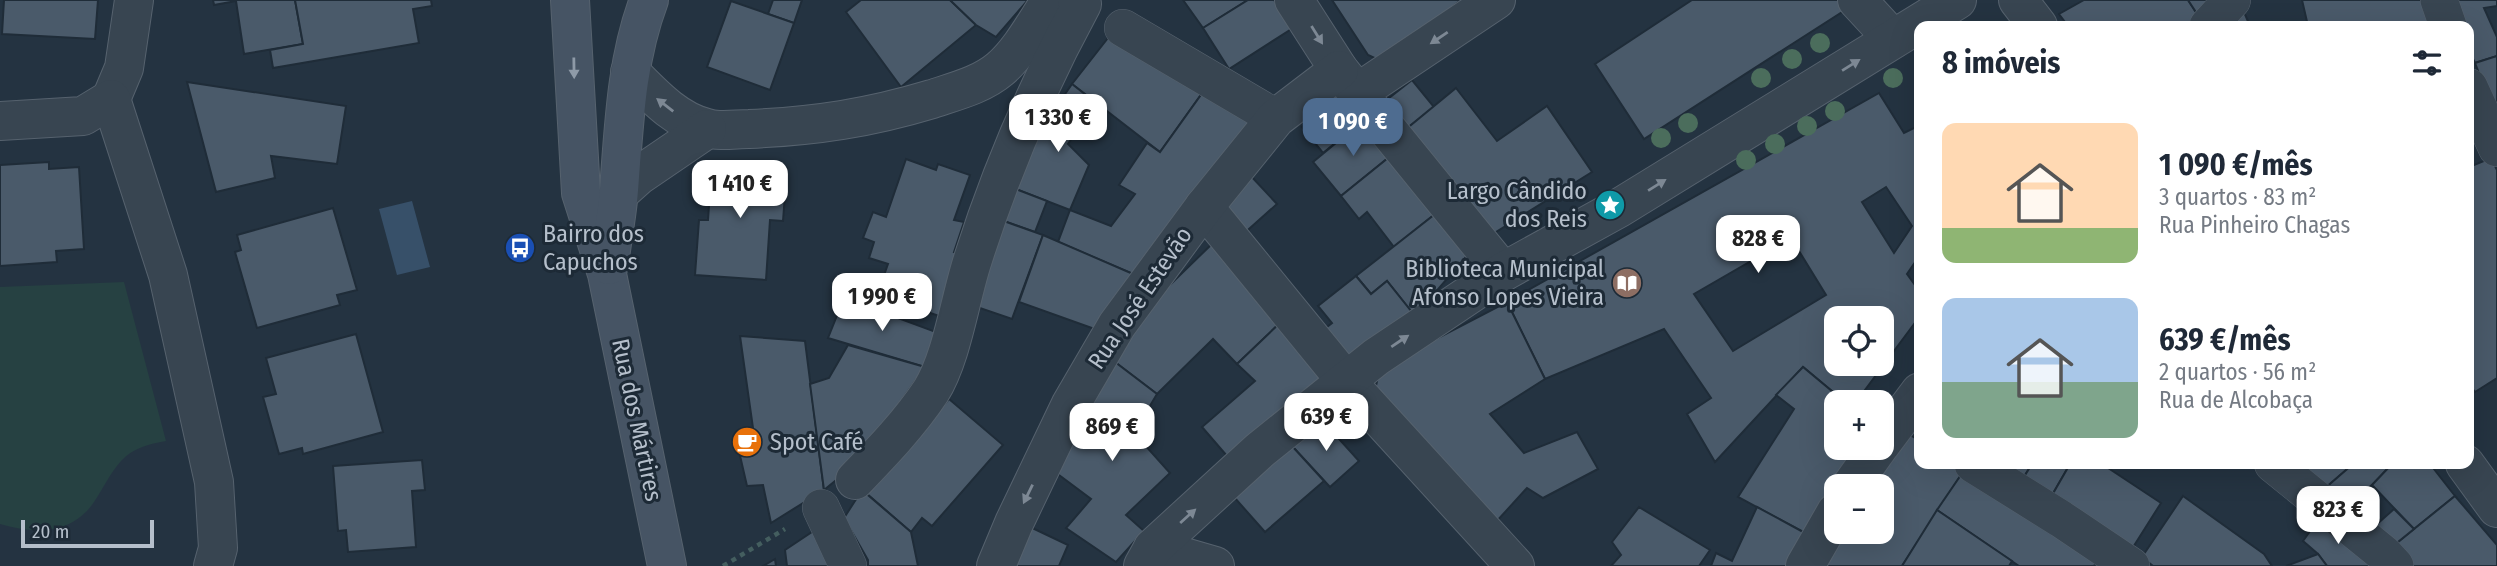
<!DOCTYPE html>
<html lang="pt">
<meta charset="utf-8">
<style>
body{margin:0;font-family:"Fira Sans Condensed",sans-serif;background:#f6f6f7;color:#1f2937;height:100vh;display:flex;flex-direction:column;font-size:26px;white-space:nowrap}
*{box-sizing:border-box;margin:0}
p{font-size:23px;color:#747a83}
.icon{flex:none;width:38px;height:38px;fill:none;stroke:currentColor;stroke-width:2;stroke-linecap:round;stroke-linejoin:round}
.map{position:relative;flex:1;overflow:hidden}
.details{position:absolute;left:1914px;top:21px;width:560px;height:448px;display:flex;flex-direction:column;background:#fff;border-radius:14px;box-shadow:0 7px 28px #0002}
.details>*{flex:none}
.buttons{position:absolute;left:1824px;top:306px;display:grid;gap:14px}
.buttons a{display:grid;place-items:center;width:70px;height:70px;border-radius:14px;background:#fff;box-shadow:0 7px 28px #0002;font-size:35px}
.scale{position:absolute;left:21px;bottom:18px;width:133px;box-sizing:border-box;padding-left:7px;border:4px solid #b5bfcb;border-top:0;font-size:19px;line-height:24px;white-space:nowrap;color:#b5bfcb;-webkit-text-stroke:5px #1d2a36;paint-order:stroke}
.price{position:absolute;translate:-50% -60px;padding:0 16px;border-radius:14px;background:#fff;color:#222;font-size:23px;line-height:46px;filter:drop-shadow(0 2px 4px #0008)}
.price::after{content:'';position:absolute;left:50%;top:42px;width:21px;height:16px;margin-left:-10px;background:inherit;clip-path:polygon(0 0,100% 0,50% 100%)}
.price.current{background:#4e6c90;color:#fff}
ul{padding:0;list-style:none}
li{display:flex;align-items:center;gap:21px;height:175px;padding:0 28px}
li span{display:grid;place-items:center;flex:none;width:196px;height:140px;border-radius:14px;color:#555}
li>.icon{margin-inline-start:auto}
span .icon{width:84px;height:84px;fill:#fffc;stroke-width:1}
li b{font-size:30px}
h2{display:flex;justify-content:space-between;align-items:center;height:84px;padding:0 28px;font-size:30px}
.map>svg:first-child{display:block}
.green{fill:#264142}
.water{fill:#375069}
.building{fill:#4a5a6a;stroke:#1f2c38;stroke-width:2;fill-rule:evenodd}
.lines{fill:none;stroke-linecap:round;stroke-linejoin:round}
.pedestrian-casing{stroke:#56626e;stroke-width:38}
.minor-casing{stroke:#56626e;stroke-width:40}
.secondary-casing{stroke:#56626e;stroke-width:40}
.path{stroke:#445e5f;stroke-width:4.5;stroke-dasharray:5 5;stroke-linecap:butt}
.pedestrian{stroke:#384551;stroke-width:37}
.minor{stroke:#384551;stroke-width:38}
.secondary{stroke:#465464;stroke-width:38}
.tree{fill:#4b6d5c}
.oneway{fill:#7d8894}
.oneway2{fill:#8e9aa7}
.labels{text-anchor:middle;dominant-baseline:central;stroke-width:6;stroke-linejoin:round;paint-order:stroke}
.poi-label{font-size:24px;fill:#b5bfcb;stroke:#1d2a36;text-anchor:end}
.street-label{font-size:24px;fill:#b5bfcb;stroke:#1d2a36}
</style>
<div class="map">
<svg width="2497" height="566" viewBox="0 0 2497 566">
<rect width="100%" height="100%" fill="#243341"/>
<path class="green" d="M124 282 166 441C149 444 133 448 121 461 110 473 103 489 94 502 72 535 34 534 0 524V287Z"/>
<path class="water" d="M412 201 430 267 397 275 379 209Z"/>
<g class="building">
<path d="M4 0H98L95 39 2 34Z"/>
<path d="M213 0H295L303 44 244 54 236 1 214 5Z"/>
<path d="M295 0H431L432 6 413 9 419 43 273 68 270 50 303 44Z"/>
<path d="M773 0H802L794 23 768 14Z"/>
<path d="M861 0H950L976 25 901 87 846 12Z"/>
<path d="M950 0H1028L996 37 976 25Z"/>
<path d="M1183 0H1248L1203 28Z"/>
<path d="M1248 0H1274L1293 28 1229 69 1203 28Z"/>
<path d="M1332 0H1461L1388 59 1381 61 1368 55Z"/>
<path d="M1692 0H1848L1853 5 1644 139 1595 64Z"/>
<path d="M2084 0H2188L2201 20 2197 26H2068L2059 14Z"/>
<path d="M2188 0H2220L2201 20Z"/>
<path d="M2302 0H2429L2438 26H2308Z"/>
<path d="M2447 0H2497V6L2484 8 2497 37V56L2475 63 2469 51V26H2459Z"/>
<path d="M731 1 794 23 770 90 707 67Z"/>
<path d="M2241 5 2250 26H2223Z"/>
<path d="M1115 29 1208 85 1160 152 1072 84Z"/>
<path d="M2497 56V116H2496L2475 63Z"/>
<path d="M1412 80 1434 107 1405 130 1384 102Z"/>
<path d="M187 82 346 106 337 164 271 156 275 178 216 192Z"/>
<path d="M1072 84 1096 103 1068 144 1089 165 1070 210 1013 188 1041 129Z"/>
<path d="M1208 85 1258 119 1140 277 1058 242 1070 210 1111 226 1135 194 1119 185 1147 143 1160 152Z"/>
<path d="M1456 88 1497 141 1547 106 1592 172 1488 237 1405 130Z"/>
<path d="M1879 93 1904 133 1920 125V255L1907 274 1920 292V316L1856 402H1845L1803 367 1715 462 1687 414 1711 398 1664 329 1545 379 1507 302ZM1886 187 1912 226 1894 253 1862 202ZM1791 238 1826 295 1733 351 1694 294ZM1836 318H1881V364H1836Z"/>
<path d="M1330 106 1350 131 1323 153 1302 127Z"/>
<path d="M1365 119 1393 154 1341 196 1313 162Z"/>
<path d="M1393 154 1439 211 1394 247 1367 212 1359 219 1341 196Z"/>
<path d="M2491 158 2497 170V378L2475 392 2469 384V167Z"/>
<path d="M906 159 936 170 938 164 970 175 954 220 964 222 954 252 963 255 942 317 877 295 888 264 869 258 874 242 863 238 873 212 886 217Z"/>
<path d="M49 162V169L79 167 84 249 56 251 57 262 0 266V165Z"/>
<path d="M712 162 787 168 783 221 770 220 766 280 695 275 699 220H708Z"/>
<path d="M1250 175 1277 204 1240 237 1220 212Z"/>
<path d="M1013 188 1047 201 1035 232 1001 220Z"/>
<path d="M333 208 357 290 337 295 340 305 257 328 235 252 241 250 237 235Z"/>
<path d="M1439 211 1471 251 1415 316 1387 281 1371 294 1356 276Z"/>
<path d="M1001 220 1043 235 1012 319 971 305Z"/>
<path d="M1043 235 1140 277 1103 332 1019 302Z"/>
<path d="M1215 241 1282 321 1237 364 1213 339 1157 394 1111 359 1140 314Z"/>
<path d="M1356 276 1371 294 1387 281 1415 316 1347 370 1318 334 1332 323 1318 306Z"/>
<path d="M844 298 936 332 925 367 828 338Z"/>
<path d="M1507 302 1545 379 1490 414 1524 453 1577 432 1598 469 1543 498 1527 488 1496 522 1373 399 1380 368Z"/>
<path d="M1282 321 1327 377 1227 456 1202 427 1255 381 1237 364Z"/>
<path d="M356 334 383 432 303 454 302 448 279 454 263 397 276 394 266 358Z"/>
<path d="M740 336 805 341 824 490 771 523 763 485 747 486 735 434 753 428Z"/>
<path d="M848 345 925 367 857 463 824 490 810 384 829 378Z"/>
<path d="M1111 359 1157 394 1134 433 1170 473 1126 515 1144 531 1116 562 1066 528 1091 499 1055 472Z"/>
<path d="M1803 367 1845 402H1836V448H1859L1805 533 1738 497 1794 409 1776 395Z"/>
<path d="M949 399 1003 445 932 526 922 518 911 532 866 493Z"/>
<path d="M1322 420 1359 461 1330 487 1292 446Z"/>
<path d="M1905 432 1920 441V464H1956L1965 469 1902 566H1818L1837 532H1881V486H1867Z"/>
<path d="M1292 446 1324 481 1265 532 1234 497Z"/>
<path d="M422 460 425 490 412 491 416 547 348 552 346 530 338 531 333 466Z"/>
<path d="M1995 464H2032L2022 480Z"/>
<path d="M2032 464H2070L2051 497 2022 480Z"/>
<path d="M2070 464H2102L2161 503 2130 552 2051 497Z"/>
<path d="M2291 464H2353L2323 490Z"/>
<path d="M2353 464H2392L2372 485 2342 507 2323 490Z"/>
<path d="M2392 464H2430L2455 496 2414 529 2372 485Z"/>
<path d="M1965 469 2097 561 2094 566H2019L1937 510Z"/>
<path d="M862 490 911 532 918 566H868V560L844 518Z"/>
<path d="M2183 496 2264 554 2272 566H2153L2142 557Z"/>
<path d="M2455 496 2497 545V566H2411L2393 546Z"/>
<path d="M1639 507 1710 550 1699 566H1611L1621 555 1612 542Z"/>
<path d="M1757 507 1805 533 1787 566H1711L1716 553 1732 561Z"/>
<path d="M2394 509 2414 529 2393 546 2376 525Z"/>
<path d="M1937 510 2012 561 2009 566H1902Z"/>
<path d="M2323 513 2386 566H2327L2318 554 2303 541Z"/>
<path d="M824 524 844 566H787L785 550Z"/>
<path d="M1026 525 1068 545 1059 566H1010Z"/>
<path d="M2318 554 2327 566H2286Z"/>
<path d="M775 559 776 566H763Z"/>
</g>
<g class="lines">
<g class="pedestrian-casing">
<g id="pedestrian">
<path d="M2439 0 2448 26"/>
<path d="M2208 26 2232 0"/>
<path d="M1123 28 1276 118"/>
<path d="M2469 87 2497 148"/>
<path d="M1973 464 2061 519 2131 566"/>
<path d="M2273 464 2384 554 2395 566"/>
<path d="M821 508 848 566"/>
</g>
</g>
<g class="minor-casing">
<g id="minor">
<path d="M1294 0 1339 70 1503 272"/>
<path d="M1857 0 1893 39"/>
<path d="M2018 0 2038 26"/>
<path d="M630 72C652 94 676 121 707 128 719 132 736 129 749 129 816 126 869 118 932 99 956 91 981 85 1000 69 1021 51 1036 22 1051 0"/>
<path d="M1357 93 1496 0"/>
<path d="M111 99 124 68 134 0"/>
<path d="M0 121 83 116 111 99 168 275 214 482 218 548 213 566"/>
<path d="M619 193 638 176 707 129"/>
<path d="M1204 207 1346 381 1515 566"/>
<path d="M1881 444 1920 392"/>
<path d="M2465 464 2497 508"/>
<path d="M855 480C882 452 909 424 931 391 952 358 960 298 973 259 1001 171 1038 85 1082 4L1077 0"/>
<path d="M1851 486 1878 448"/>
<path d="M1153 548 1215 566"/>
<path d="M996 566 1014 523 1071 404 1117 325 1204 207 1276 118 1339 70"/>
<path d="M1143 566 1153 548 1260 450 1376 357 1503 272 1619 208 1957 0"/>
<path d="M1805 566 1836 512"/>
</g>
</g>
<g class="secondary-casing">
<g id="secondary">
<path d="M570 0 581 193 607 274 667 566"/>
<path d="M609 265C612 240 617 215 619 190 624 126 626 61 649 0"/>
</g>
</g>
<path class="path" d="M723 566 785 529"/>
<use href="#pedestrian" class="pedestrian"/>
<use href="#minor" class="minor"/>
<use href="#secondary" class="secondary"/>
</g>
<g class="tree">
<circle cx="1820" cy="43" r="10"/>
<circle cx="1792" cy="59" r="10"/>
<circle cx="1761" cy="78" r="10"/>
<circle cx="1893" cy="78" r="10"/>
<circle cx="1835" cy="111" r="10"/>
<circle cx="1688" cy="123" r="10"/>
<circle cx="1807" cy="126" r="10"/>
<circle cx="1661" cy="138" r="10"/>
<circle cx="1775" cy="144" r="10"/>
<circle cx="1746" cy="160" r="10"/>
</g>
<defs><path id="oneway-solid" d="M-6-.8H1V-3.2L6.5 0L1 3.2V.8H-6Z" transform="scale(1.75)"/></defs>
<g class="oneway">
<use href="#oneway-solid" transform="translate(1317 35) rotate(58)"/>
<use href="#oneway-solid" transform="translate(1439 38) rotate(146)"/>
<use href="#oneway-solid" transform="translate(1851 65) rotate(-32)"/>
<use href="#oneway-solid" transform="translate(665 105) rotate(-142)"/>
<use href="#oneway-solid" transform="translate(1657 185) rotate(-32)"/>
<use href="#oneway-solid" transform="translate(1400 341) rotate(-34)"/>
<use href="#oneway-solid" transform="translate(1028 494) rotate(116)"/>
<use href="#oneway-solid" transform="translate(1188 516) rotate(-42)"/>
</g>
<use class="oneway2" href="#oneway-solid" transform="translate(574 68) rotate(89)"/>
<defs>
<g id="sight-disc" transform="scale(1.575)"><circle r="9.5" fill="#0f9aa8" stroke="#1d2a36"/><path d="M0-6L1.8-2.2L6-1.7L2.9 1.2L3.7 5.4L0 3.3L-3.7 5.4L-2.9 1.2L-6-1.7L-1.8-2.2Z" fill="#fff"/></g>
<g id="bus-disc" transform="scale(1.575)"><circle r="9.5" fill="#1a4fb4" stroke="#1d2a36"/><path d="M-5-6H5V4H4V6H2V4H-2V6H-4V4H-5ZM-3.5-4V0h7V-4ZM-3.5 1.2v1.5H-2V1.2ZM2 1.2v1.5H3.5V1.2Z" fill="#fff"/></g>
<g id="library-disc" transform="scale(1.575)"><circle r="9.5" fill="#8d6e63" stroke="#1d2a36"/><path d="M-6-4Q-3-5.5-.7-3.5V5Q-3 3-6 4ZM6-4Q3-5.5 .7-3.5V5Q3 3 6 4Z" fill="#fff"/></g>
<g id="cafe-disc" transform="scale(1.575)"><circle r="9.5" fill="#e8710a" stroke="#1d2a36"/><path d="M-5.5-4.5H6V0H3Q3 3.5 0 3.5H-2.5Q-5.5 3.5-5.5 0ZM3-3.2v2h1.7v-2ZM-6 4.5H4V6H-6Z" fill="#fff"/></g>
</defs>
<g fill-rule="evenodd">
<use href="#sight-disc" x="1610" y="205"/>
<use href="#bus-disc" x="520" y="248"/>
<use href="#library-disc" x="1627" y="283"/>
<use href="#cafe-disc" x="747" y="442"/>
</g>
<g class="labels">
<g class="poi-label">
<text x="1587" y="191">Largo Cândido<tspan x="1587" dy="28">dos Reis</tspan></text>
<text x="543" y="234" text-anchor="start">Bairro dos<tspan x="543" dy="28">Capuchos</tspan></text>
<text x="1604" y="269">Biblioteca Municipal<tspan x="1604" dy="28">Afonso Lopes Vieira</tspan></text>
<text x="770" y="442" text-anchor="start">Spot Café</text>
</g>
<g class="street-label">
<text transform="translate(1140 298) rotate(-56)">Rua José Estevão</text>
<text transform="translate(637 420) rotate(78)">Rua dos Mártires</text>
</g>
</g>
</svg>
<div class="buttons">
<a><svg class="icon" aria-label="locate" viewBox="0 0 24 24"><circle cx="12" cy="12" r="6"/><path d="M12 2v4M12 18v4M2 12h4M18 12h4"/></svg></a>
<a>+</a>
<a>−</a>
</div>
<div class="scale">20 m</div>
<b class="price" style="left:1058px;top:154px">1 330 €</b>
<b class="price current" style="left:1353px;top:158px">1 090 €</b>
<b class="price" style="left:740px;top:220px">1 410 €</b>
<b class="price" style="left:1758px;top:275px">828 €</b>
<b class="price" style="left:882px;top:333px">1 990 €</b>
<b class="price" style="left:1326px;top:453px">639 €</b>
<b class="price" style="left:1112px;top:463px">869 €</b>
<b class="price" style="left:2338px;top:546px">823 €</b>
<section class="details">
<h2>8 imóveis<svg class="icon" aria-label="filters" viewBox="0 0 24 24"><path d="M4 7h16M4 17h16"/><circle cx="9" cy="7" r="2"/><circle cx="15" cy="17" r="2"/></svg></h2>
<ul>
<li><span style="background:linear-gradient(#ffd9b3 75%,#8fb573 0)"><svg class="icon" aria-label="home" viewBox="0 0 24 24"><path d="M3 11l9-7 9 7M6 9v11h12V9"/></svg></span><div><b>1 090 €/mês</b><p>3 quartos · 83 m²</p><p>Rua Pinheiro Chagas</p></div></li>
<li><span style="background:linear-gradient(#a9c7e8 60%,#7fa58c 0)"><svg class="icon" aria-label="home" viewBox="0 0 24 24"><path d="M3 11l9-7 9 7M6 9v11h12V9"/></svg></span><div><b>639 €/mês</b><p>2 quartos · 56 m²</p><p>Rua de Alcobaça</p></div></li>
</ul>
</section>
</div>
